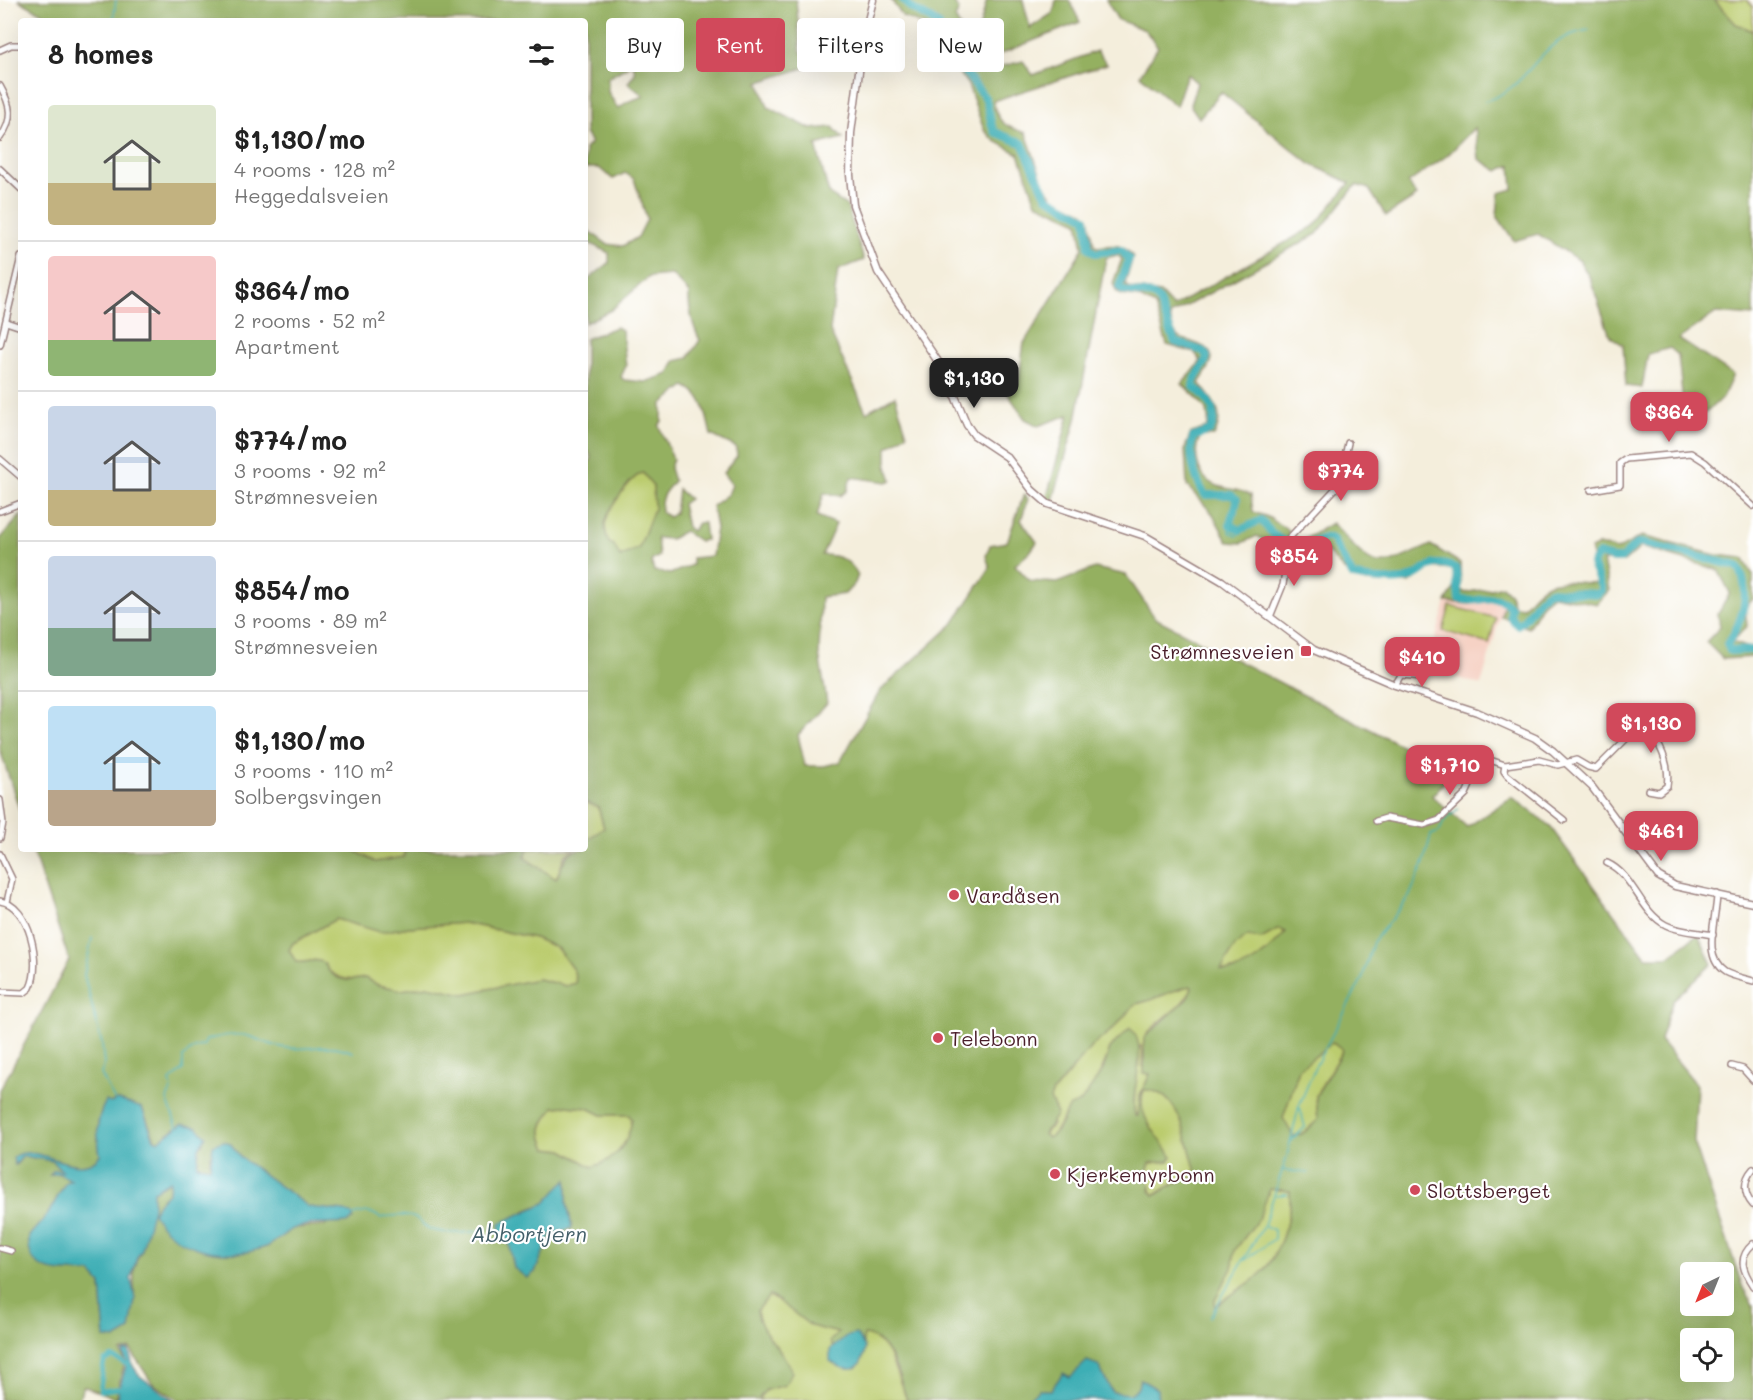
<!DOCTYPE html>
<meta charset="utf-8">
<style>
body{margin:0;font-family:Mali,sans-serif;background:#f2f2f2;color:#222;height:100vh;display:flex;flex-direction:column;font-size:22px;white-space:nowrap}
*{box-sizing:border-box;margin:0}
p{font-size:20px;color:#767676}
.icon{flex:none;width:33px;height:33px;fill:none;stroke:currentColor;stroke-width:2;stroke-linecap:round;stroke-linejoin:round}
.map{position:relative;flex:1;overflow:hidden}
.side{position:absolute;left:18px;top:18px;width:570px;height:834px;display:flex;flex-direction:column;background:#fff;border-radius:6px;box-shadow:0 6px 24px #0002}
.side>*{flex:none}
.banner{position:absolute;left:606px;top:18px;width:570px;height:54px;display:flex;gap:12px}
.needle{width:39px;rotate:223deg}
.tools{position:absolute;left:1680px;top:1262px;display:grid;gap:12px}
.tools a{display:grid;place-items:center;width:54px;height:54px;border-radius:6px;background:#fff;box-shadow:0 6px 24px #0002;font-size:30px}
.price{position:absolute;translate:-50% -51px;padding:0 14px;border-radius:12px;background:#d1495b;color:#fff;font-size:20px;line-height:39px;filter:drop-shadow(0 2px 3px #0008)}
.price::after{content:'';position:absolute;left:50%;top:36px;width:18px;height:14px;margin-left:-9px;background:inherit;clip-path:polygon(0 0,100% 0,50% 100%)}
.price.current{background:#222;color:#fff}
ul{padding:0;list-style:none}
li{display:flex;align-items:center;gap:18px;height:150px;padding:0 30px}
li+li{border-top:2px solid #e0e0e0}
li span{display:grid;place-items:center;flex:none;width:168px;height:120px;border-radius:6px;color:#555}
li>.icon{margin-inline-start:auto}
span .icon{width:72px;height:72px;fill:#fffc;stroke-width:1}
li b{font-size:26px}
h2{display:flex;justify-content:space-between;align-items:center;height:72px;padding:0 30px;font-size:26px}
.tag{padding:0 21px;border-radius:6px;background:#fff;box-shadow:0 6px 24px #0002;font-size:21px;line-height:54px}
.tag.current{background:#d1495b;color:#fff}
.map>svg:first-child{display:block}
.built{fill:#f6d2c5}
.green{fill:#bbcc6e;stroke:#82764c;stroke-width:1.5}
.forest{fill:#94b061;stroke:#6f6846;stroke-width:1.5;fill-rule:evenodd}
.water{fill:#3daeb5;stroke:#446670;stroke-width:1.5}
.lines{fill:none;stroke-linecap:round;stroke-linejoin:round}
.stream{stroke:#3daeb5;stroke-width:1.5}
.canal{stroke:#3daeb5;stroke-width:4.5}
.river{stroke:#3daeb5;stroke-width:8}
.minor-casing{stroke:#9f8684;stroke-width:8}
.major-casing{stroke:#9f8684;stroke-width:9}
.minor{stroke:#fff;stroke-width:5}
.major{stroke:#fff;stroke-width:6}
.poi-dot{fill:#d1495b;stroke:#fff;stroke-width:2}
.labels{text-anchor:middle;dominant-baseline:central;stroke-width:4.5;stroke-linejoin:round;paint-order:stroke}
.poi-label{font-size:20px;fill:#4a1f2b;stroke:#fff;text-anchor:start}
.water-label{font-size:21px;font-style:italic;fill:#445f69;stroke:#fff}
</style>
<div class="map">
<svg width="1753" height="1400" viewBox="0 0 1753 1400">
<rect width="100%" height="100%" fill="#fff"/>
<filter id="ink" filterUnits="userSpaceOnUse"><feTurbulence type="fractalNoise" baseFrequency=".0167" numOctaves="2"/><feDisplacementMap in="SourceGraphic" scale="12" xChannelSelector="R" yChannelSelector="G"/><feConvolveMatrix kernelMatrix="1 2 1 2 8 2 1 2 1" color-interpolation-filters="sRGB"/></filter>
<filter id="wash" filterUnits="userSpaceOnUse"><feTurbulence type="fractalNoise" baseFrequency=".008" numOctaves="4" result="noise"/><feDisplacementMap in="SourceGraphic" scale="24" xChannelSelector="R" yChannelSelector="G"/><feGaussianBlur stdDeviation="1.35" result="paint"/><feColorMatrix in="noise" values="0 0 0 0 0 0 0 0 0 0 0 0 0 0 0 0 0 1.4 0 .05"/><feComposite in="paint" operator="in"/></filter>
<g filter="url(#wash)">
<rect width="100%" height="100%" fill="#f4eedc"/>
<path class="built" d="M1497 596 1504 603 1481 685 1427 668 1446 602 1469 604Z"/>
<g class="green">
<path d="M1714 0H1747L1753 7V31L1736 24Z"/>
<path d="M643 473 653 485 654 509 639 548 620 557 614 546 609 543C606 537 605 531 605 524 607 512 630 476 643 473Z"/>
<path d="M1450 606 1496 618 1489 644 1443 631Z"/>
<path d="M585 802 598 807 604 828 585 841Z"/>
<path d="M352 849H406L405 857 375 862Z"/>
<path d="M528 849H574L565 855 556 879 525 858Z"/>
<path d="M336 919 380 932 409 927 464 923 535 938 557 948 574 971 576 983 566 986 538 979 464 994 428 986 402 990 378 985 365 978C343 984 332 974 315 960L303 963 295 962 289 950 293 943Z"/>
<path d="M1279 929 1286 932C1272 949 1246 975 1221 970L1235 945 1248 936 1261 939Z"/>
<path d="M1190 985 1192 987C1184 1007 1163 1016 1149 1032 1141 1040 1143 1054 1142 1065L1150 1074 1140 1096 1138 1116 1135 1117C1132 1103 1136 1060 1141 1046L1110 1048C1106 1061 1092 1094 1081 1102 1078 1104 1074 1104 1072 1106 1066 1110 1057 1130 1051 1138H1048L1044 1134 1052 1125 1050 1099 1053 1092 1091 1047 1113 1029 1135 1004C1155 1001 1170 990 1190 985Z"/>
<path d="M1332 1043 1341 1047 1342 1051 1316 1095 1318 1120 1302 1134 1293 1136 1283 1118 1299 1069Z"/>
<path d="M1144 1090C1180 1089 1187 1142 1195 1168L1194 1178 1183 1179 1153 1195 1146 1175 1150 1163 1169 1161C1161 1134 1133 1118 1144 1090Z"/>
<path d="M567 1106 588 1108 602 1115H629L632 1119C629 1143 616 1160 592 1167L563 1150 547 1148C537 1130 543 1123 554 1107Z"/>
<path d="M1269 1189 1290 1191C1292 1217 1278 1261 1257 1277 1243 1288 1228 1296 1214 1308L1215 1299 1232 1268 1235 1250 1259 1218Z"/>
<path d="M768 1296 839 1333 875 1336 886 1347 907 1400H761L759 1398 765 1390 785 1385 778 1349 759 1324 757 1311Z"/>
</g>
<g class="forest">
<path d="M18 0H796L801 53 859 30 855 52 759 82 768 107 811 129 833 127 843 138 816 145 829 194 847 206 864 260 838 270 830 331 866 412 895 396 907 434 887 448V466L892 480 887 482 851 477 847 491 840 496 824 493 817 516 836 524 822 555C839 555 850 560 858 575L855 583 845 594 821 597 819 654 827 703 798 735 805 766H824L840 762 880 691 953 624 990 568 986 556 990 545 1007 542 1024 494 1028 499 1021 520 1037 542 1030 552 1015 565 1030 581 1057 583 1095 568 1126 575 1155 618 1453 772 1432 796 1467 827 1512 797 1549 825 1646 957H1668L1698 934 1712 964 1673 1000 1660 1040 1697 1085 1694 1142 1743 1288 1753 1305V1400H1158V1397L1140 1379 1138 1388 1130 1395 1112 1392 1098 1365 1070 1377 1063 1374 1051 1390H1039L1026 1400H907C899 1377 891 1339 864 1335L863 1342 849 1363 837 1358 830 1341 838 1333 811 1326 776 1299 769 1296 757 1311C761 1336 784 1349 792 1372L785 1385 766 1390 759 1398 761 1400H178L152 1383 130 1349 121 1352 125 1362 115 1398 83 1386 79 1400H0V1090L69 960 32 849H352L375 862 404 857 406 849H528L525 858 556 879C564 863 564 849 585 849V841L604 828 598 807 585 802V468L592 458 585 446V339L616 327 622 330 626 366 621 377 624 380 645 382 669 374 675 361 688 358 700 340C693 328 688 307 689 293L672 275 649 277 611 310 585 323V282L609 263V253L585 241V228L607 244 623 246 638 237 647 219 634 179 625 173 613 179 599 168H585V149L591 143 585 133V21H57ZM633 63 635 73 628 83 644 96 627 102 618 109 608 92V78ZM685 386C705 395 706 416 711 435L736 447 737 456 723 473 732 485 728 494 712 506 716 528 712 556 692 558V565L670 574 654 571 651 561 659 556 657 538 671 539 684 531 699 541 706 540 704 523H698L692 531 687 527 682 504 689 499 678 489 675 513 669 517 661 512C660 494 665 493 674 481L670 468 673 459 659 426 662 421V404ZM643 473 653 486 654 509 639 548 620 557 614 545 609 543C606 537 605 531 605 524 607 512 630 476 643 473ZM336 919 380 932 409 927 464 923 535 938 557 948 574 971 576 983 566 986 538 979 464 994 428 986 402 990 378 985 365 978C352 981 339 982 329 971 329 971 324 963 324 963 316 957 304 964 296 962L289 950 293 943ZM1279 929 1286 932C1271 949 1246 975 1221 970L1235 946 1248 936 1261 939ZM1190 986 1192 987 1187 999 1144 1038V1073L1150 1074 1140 1096 1138 1116H1135C1129 1091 1151 1046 1130 1028L1110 1048 1103 1070 1081 1102 1070 1106 1057 1131 1048 1138 1044 1134 1057 1114 1050 1099 1053 1092 1091 1047 1113 1029 1135 1004C1155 1001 1170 990 1190 986ZM1332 1043 1340 1047 1342 1051 1316 1096 1318 1120 1302 1134 1293 1136 1283 1118 1299 1069ZM1144 1090C1180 1089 1187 1142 1195 1168L1194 1178 1184 1179 1154 1195 1150 1191 1151 1186 1146 1175 1150 1163 1169 1161 1172 1157C1160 1136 1134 1116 1144 1090ZM116 1100 142 1108 155 1139 158 1141 177 1127H197L203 1143 199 1148 197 1165 210 1168V1156L230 1143 240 1157 309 1207 344 1211 324 1226 293 1228 267 1247 158 1203 169 1192 170 1181 153 1191 142 1250C129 1267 136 1282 134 1301 133 1311 130 1320 130 1330L115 1338H105L101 1284 91 1272C66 1272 25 1268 29 1236L48 1214 64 1185 71 1180 58 1173 50 1175 54 1170 62 1171 53 1161 23 1156 16 1165 14 1161C40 1141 79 1183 100 1155 97 1133 92 1112 116 1100ZM567 1106 588 1108 602 1115H629L632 1119C629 1143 616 1160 592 1167L563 1150 547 1148C537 1130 543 1123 554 1107ZM567 1180V1203L572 1228 551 1234 535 1272 514 1268 509 1242 525 1211 545 1203ZM1270 1189 1290 1191C1292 1217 1278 1260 1257 1277 1243 1288 1228 1296 1215 1307V1299L1232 1268 1235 1250 1259 1218ZM1690 1272H1724V1305H1690ZM1690 1338H1724V1371H1690Z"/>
<path d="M891 0H952L959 10 955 18 968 41 976 40 987 0H1023L1030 28 1053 13 1056 0H1069L1080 22 985 60 991 69 1023 61 1033 75 1097 51 1107 64 993 101C997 123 1006 127 1026 133L1044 185 1054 198 1083 212 1089 217 1094 245 1097 247C1113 245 1123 242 1133 257L1125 284 1129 288 1160 293 1173 307 1314 226 1350 183 1310 164 1221 92 1199 118 1190 105 1197 83 1187 74 1176 106 1140 75 1158 47 1145 30 1118 20 1106 0H1714L1736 24 1753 31V316L1716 313 1679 339 1733 375 1723 397 1705 413 1683 403 1678 355 1670 348 1648 354 1642 388 1626 386 1623 345 1610 336 1590 278 1579 260 1538 234 1514 241 1497 216 1499 193 1513 189 1511 165 1498 171 1479 159 1475 127 1448 155 1408 183 1417 196 1386 216 1369 189 1356 185 1317 234 1170 315C1171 322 1172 332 1178 337 1181 339 1188 340 1192 342 1221 351 1213 363 1199 383 1214 402 1226 412 1214 436H1201C1191 449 1198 479 1215 485 1228 490 1237 488 1251 495L1253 512 1268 517 1289 531 1286 552 1257 536 1242 543 1228 542 1212 513 1187 486 1185 448 1191 433 1207 428C1214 409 1194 396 1182 384L1201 361 1195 353 1167 345 1155 306 1138 297 1121 295 1116 291 1113 283 1122 259 1117 255 1106 258 1076 420 1052 504 1046 500 1069 415 1038 426 1025 419 1006 391 1018 383 1024 343 1083 248 1078 222 1036 203 1019 154 995 141 984 130 968 85 924 25 903 17Z"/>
<path d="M21 515V814L0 750V539Z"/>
<path d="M1332 523C1378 571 1369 573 1431 545L1460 563 1461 590 1466 593C1479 589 1489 591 1502 586L1510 594 1514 606 1523 607C1550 573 1555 582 1596 583L1591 549 1599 545 1617 550 1642 536 1716 555 1743 558 1753 575V599L1745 608 1747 626 1732 642 1749 648 1753 646V657L1723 659 1706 642 1720 627 1718 614 1730 593 1718 570 1641 547 1624 562 1603 561 1609 590 1597 604 1553 595 1542 604 1528 628 1501 616 1504 603 1497 596 1469 604 1446 602 1455 587 1453 569 1429 567 1410 583C1356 582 1357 588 1322 545L1308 553 1288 547 1290 535 1302 541Z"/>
</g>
<g class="water">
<path d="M119 1100 142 1108 154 1139 158 1141 182 1124 197 1127 206 1136 199 1148 197 1165 210 1167 213 1145 223 1141 230 1143 240 1157 309 1207 344 1211 353 1215V1219L347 1223C331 1225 308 1222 293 1229 283 1233 276 1243 266 1247 227 1261 173 1251 153 1213L158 1203 169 1192 170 1181 153 1191V1208L142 1250 137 1257 131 1278 135 1299 130 1330 115 1339 105 1338 101 1284 91 1273C64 1271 25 1278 29 1236L48 1214 66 1182 71 1180 58 1173 50 1175 54 1170 62 1171 53 1161 23 1156 15 1165 13 1158C36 1138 78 1184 100 1155 97 1135 95 1120 106 1101L110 1103Z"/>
<path d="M567 1179V1203L572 1228 551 1234 535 1272 527 1278 514 1268 509 1242 499 1231 500 1223 545 1203Z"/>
<path d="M856 1334 865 1347C863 1373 848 1374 830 1361V1350L845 1337Z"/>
<path d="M125 1351H129L133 1366 140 1376 173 1400H116L127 1362 123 1354Z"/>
<path d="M1087 1361 1098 1365 1112 1392 1130 1394 1138 1388 1140 1379 1157 1389 1158 1400H1026L1039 1390H1051L1063 1373 1070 1377Z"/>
</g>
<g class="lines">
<g class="stream">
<path d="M113 21 116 0"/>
<path d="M1485 101C1532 88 1536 37 1589 30"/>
<path d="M1230 525V532L1237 536 1244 528"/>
<path d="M92 938 84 975 102 1044 104 1065 101 1074 115 1101"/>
<path d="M177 1127 167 1099 172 1088 170 1081 183 1070V1057L194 1048 204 1045 206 1040C217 1037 236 1032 248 1036 261 1040 273 1047 288 1048 315 1051 323 1041 353 1052"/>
<path d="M1291 1141 1305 1127 1300 1108"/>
<path d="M1282 1170 1308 1173"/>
<path d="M1276 1195 1287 1194"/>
<path d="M353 1215C364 1212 371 1210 380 1218 390 1215 409 1214 417 1219 423 1223 425 1229 432 1230 452 1235 468 1234 487 1229"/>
<path d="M1245 1260 1274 1239V1230L1265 1226"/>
<path d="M1210 1317 1264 1225 1287 1156 1299 1106 1316 1065 1362 979 1373 942 1409 897 1423 865 1431 835 1439 832 1444 821 1458 809"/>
</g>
<path class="canal" d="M120 1388 100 1391 104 1361 112 1357 126 1364"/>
<path class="river" d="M903 0C909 10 928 16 939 25L938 38 986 99 992 126 995 132 1022 143 1047 197 1086 218 1089 248 1095 253 1121 250 1129 259 1119 287 1123 291 1153 295 1158 299 1175 342 1203 351 1207 356C1206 368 1194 374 1193 386 1209 399 1220 411 1210 431L1193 437C1188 455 1195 479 1205 495H1231L1237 499C1237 509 1230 515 1230 525L1240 530 1261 520C1274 538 1290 551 1314 542 1321 539 1324 536 1332 539L1353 576C1364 579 1400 583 1410 578 1431 568 1430 558 1456 568L1459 599C1480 606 1495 588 1511 608L1510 616 1517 625C1531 617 1534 598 1549 591L1598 594 1602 589 1592 564 1599 554 1613 559H1621L1635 545 1641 543 1737 566C1753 588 1742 624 1727 644L1730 651 1753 650"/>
</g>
</g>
<g filter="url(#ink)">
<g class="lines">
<g class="minor-casing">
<g id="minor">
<path d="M0 50 11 45H21"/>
<path d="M0 86C11 105 14 119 0 138"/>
<path d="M0 169 21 189"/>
<path d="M6 322 21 327"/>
<path d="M0 345 21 257"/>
<path d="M0 459 21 477"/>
<path d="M1591 490 1620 485V463L1626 459 1691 453 1705 462 1753 506"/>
<path d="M0 511 21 503"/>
<path d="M1270 617 1283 585 1290 537 1338 486 1348 443"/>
<path d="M1395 685 1401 675 1423 677 1432 673"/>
<path d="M0 800 3 823 0 838"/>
<path d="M1564 820 1507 775 1504 771 1505 765 1539 760 1558 765 1576 760 1588 767 1596 769 1643 722C1658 740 1671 762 1667 786L1659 792 1648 790"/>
<path d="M1376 821 1386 818 1424 825 1439 820 1466 794 1479 765 1493 761 1505 765"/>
<path d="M0 854 12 879 7 902"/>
<path d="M1607 863C1634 875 1640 912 1666 925 1679 932 1698 932 1713 935"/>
<path d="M1717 894C1717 918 1701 956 1725 972 1734 977 1744 978 1753 981"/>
<path d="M0 901C30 905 42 964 30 988L24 993 0 992"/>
<path d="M1732 1066 1743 1069 1753 1080"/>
<path d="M1753 1169C1743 1180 1743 1194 1753 1205"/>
<path d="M1753 1244C1737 1258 1743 1271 1753 1286"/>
<path d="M0 1248 11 1251"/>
</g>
</g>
<g class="major-casing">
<path id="major" d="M873 0 863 41 851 133 850 175 853 205 878 272 945 372 967 425 974 435 1007 457 1032 490 1048 504 1145 536 1222 581 1314 650 1395 685 1477 712 1535 738 1553 751 1592 787 1658 876 1675 886 1753 903"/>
</g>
<use href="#minor" class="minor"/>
<use href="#major" class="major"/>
</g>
</g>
<g class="poi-dot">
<rect x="1300" y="645" width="12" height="12" rx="3"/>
<circle cx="954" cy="895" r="6"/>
<circle cx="938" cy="1038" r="6"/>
<circle cx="1055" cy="1174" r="6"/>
<circle cx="1415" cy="1190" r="6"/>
</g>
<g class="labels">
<g class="poi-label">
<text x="1294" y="651" text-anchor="end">Strømnesveien</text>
<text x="966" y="895">Vardåsen</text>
<text x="950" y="1038">Telebonn</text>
<text x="1067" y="1174">Kjerkemyrbonn</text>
<text x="1427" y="1190">Slottsberget</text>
</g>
<g class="water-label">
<text x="529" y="1233">Abbortjern</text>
</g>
</g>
</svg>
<div class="tools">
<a><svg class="needle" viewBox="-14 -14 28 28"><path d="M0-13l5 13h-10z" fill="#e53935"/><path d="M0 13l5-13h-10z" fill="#767676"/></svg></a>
<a><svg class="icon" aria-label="locate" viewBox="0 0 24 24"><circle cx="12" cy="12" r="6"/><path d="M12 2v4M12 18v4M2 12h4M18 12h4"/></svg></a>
</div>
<b class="price current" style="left:974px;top:409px">$1,130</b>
<b class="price" style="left:1669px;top:443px">$364</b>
<b class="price" style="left:1341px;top:502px">$774</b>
<b class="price" style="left:1294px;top:587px">$854</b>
<b class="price" style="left:1422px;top:688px">$410</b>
<b class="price" style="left:1651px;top:754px">$1,130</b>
<b class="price" style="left:1450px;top:796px">$1,710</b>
<b class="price" style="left:1661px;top:862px">$461</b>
<div class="banner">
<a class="tag">Buy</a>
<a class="tag current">Rent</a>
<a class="tag">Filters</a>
<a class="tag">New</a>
</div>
<section class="side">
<h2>8 homes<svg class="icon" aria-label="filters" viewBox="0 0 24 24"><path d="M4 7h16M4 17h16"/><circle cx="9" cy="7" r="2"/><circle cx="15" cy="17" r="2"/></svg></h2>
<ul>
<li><span style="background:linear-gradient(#dfe7d0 65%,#c2b280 0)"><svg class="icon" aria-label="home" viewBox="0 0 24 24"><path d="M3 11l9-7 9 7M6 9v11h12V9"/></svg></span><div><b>$1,130/mo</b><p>4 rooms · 128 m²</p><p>Heggedalsveien</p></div></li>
<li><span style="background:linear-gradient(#f6c9c9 70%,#8fb573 0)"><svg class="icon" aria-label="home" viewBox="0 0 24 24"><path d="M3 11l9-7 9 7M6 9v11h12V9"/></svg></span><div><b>$364/mo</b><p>2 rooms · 52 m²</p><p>Apartment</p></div></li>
<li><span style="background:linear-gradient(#c9d6e8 70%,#c2b280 0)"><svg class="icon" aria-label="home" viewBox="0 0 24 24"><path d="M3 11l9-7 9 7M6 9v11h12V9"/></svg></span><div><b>$774/mo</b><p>3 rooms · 92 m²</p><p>Strømnesveien</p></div></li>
<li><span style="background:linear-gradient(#c9d6e8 60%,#7fa58c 0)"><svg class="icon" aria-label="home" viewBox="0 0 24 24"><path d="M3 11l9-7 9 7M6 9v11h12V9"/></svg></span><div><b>$854/mo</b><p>3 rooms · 89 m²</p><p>Strømnesveien</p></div></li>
<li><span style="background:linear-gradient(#bfe0f5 70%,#b9a48a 0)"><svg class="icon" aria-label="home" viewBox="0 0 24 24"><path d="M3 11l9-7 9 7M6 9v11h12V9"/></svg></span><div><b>$1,130/mo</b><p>3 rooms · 110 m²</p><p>Solbergsvingen</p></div></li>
</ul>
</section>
</div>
